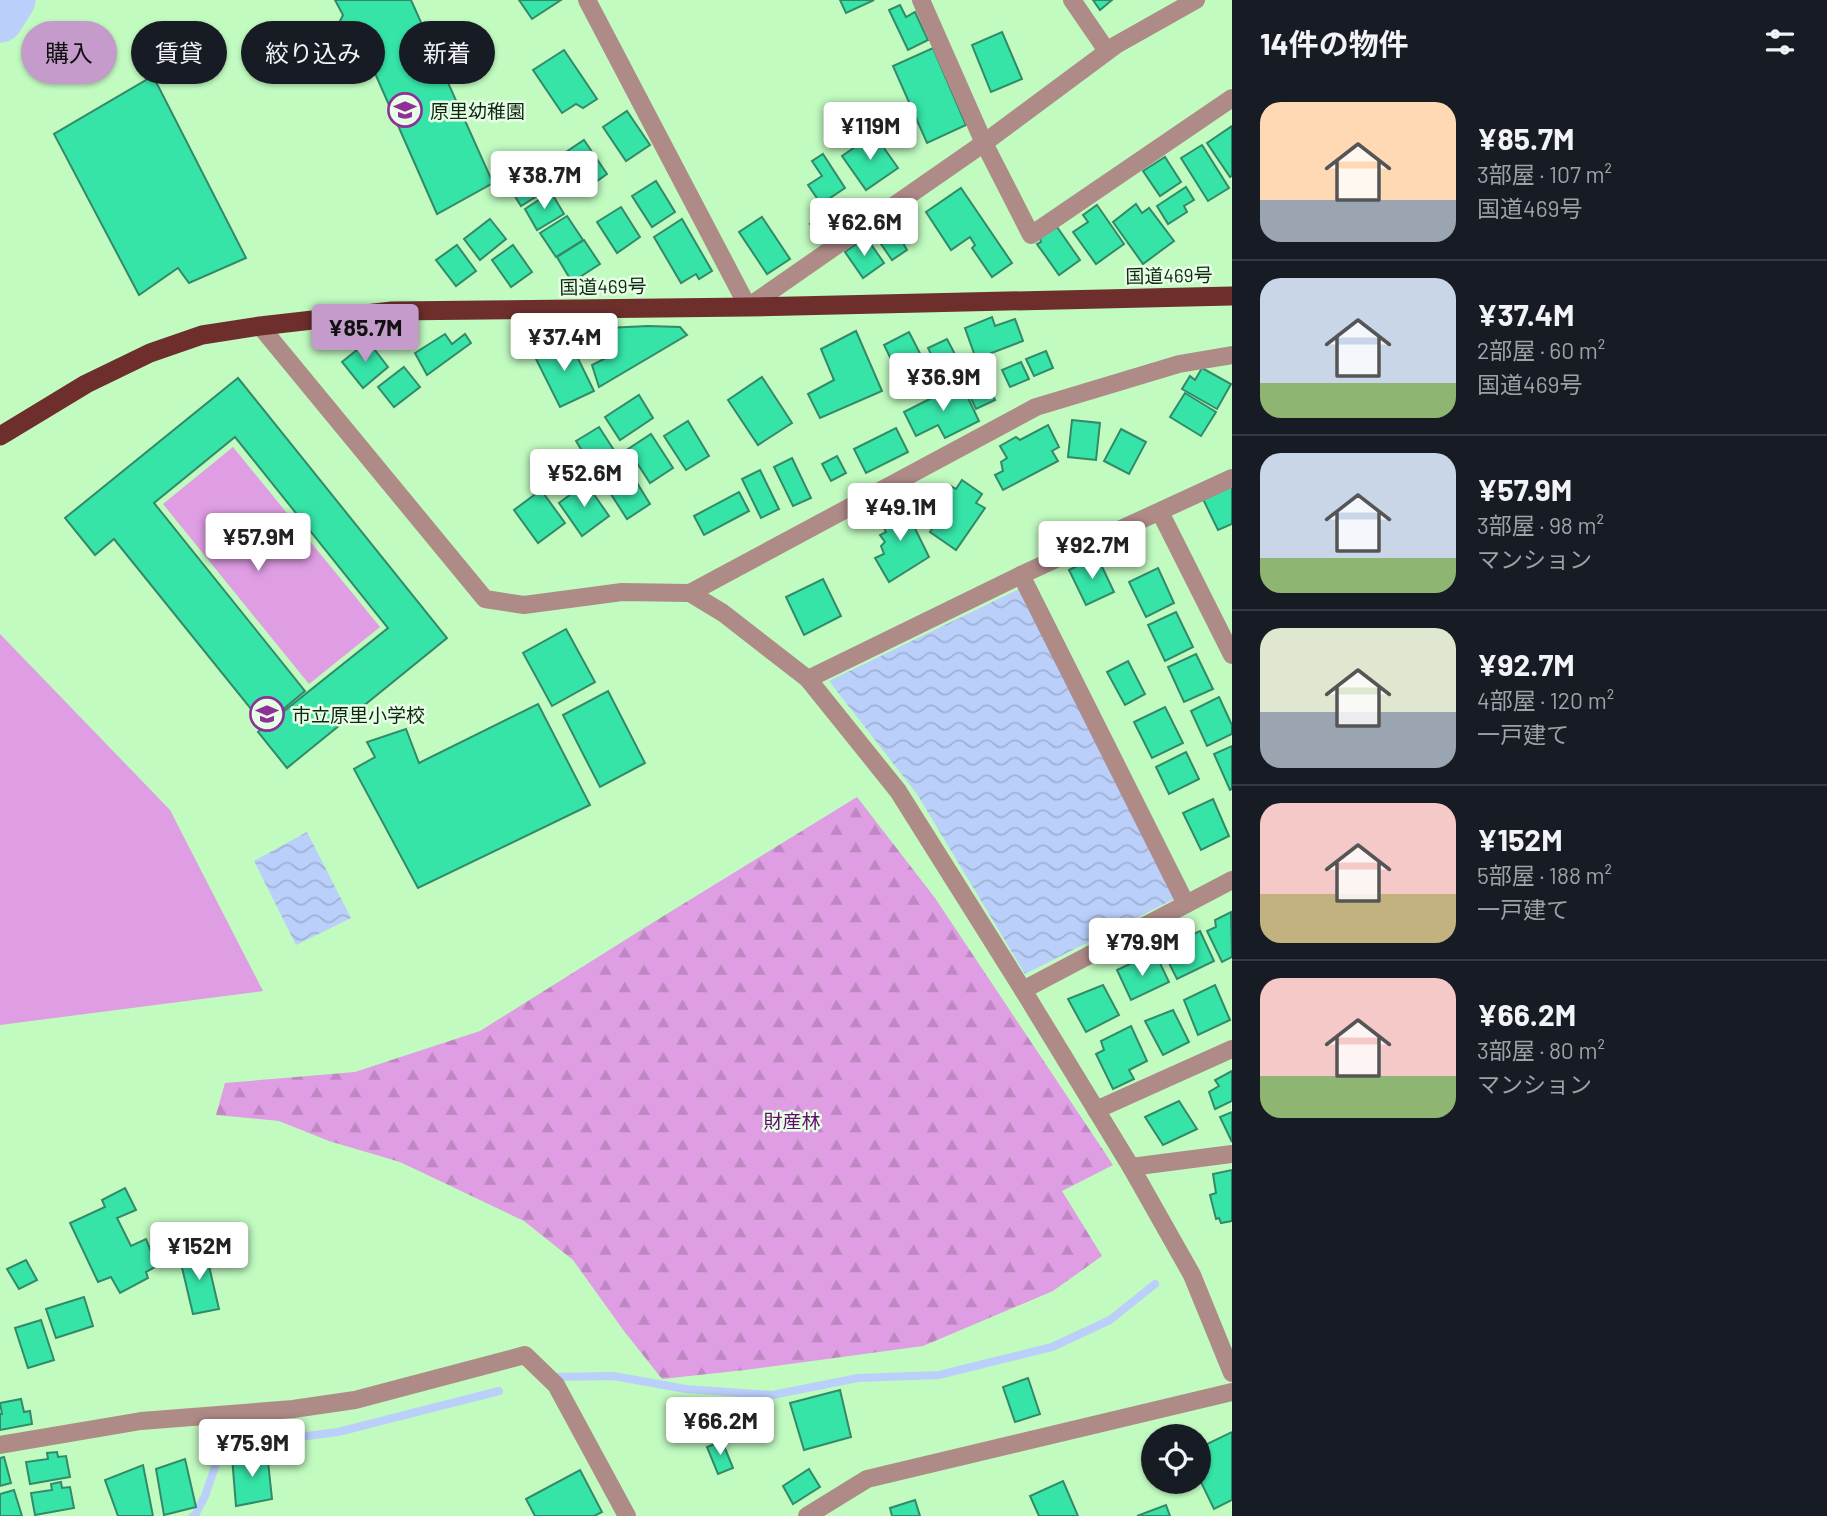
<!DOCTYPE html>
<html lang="ja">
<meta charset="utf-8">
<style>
body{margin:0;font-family:Barlow,"Noto Sans JP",sans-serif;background:#242831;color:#f1f3f6;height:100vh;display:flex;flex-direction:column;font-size:26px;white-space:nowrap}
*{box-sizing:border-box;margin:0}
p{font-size:23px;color:#9ea1a6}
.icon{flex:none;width:38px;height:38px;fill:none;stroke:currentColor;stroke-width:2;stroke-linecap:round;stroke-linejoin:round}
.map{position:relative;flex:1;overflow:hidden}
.details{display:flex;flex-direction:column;background:#171b24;width:595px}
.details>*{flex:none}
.guide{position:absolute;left:21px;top:21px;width:665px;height:63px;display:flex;gap:14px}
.tools{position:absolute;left:1141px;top:1424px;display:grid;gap:14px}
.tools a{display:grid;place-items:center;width:70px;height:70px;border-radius:50%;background:#171b24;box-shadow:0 2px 5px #0004;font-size:35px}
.price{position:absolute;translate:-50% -60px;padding:0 16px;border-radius:7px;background:#fff;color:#222;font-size:23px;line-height:46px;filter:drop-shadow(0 2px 4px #0008)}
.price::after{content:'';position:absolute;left:50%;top:42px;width:21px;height:16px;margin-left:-10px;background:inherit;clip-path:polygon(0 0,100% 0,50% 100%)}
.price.current{background:#c59bcc;color:#111}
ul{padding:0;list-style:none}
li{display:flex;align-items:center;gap:21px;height:175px;padding:0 28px}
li+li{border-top:2px solid #363941}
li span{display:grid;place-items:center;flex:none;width:196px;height:140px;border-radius:21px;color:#555}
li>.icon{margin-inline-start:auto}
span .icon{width:84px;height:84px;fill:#fffc;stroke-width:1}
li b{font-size:30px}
h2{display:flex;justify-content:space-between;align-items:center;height:84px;padding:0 28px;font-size:30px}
.chip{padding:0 24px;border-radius:32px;background:#171b24;box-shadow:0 2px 5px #0004;font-size:24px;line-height:63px}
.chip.current{background:#c59bcc;color:#111}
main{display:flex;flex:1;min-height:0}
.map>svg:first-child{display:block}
.green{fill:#df9de3}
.forest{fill:url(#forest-firs)}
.water{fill:url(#water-waves)}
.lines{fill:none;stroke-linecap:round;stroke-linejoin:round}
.stream{stroke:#bacffa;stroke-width:8}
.river{stroke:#bacffa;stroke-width:47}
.building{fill:#36e4a8;stroke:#348a68;stroke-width:2}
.minor{stroke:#af8b88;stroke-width:18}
.trunk{stroke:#6e2f2c;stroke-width:19}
.labels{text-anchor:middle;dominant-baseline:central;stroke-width:5;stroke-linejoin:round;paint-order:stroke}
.poi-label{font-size:19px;fill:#112712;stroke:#e7fee6;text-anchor:start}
.street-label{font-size:19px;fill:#112712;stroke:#e7fee6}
.park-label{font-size:19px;fill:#600d67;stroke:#e7fee6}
</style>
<main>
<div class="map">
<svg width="1232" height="1516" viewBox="0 0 1232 1516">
<defs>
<pattern id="forest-firs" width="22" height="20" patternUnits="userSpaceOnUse" patternTransform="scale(1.75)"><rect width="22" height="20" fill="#df9de3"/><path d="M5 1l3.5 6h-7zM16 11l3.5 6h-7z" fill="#be87c2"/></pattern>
<pattern id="water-waves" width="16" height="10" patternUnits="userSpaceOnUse" patternTransform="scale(1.75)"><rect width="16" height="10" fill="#bacffa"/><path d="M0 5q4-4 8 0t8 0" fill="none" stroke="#9fb2d5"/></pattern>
</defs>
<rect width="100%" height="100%" fill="#c1fbc0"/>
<g class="green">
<path d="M233 447 380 627 309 684 163 504Z"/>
<path d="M0 634 170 810 263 991 0 1025Z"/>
</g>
<path class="forest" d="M857 797 935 898 1113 1165 1062 1191 1102 1256 1053 1291 923 1346 745 1370 662 1379 624 1331 573 1260 524 1221 400 1162 329 1141 279 1121 216 1115 225 1083 355 1072 480 1031 657 920Z"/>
<g class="water">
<path d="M1019 589 1174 899 1025 974 917 794 829 681Z"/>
<path d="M307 832 351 918 296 945 254 861Z"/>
</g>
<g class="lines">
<g class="stream">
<path d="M553 1377 613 1376 686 1389 772 1395 858 1378 939 1375 1052 1347 1110 1320 1155 1284"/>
<path d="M193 1516 195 1515 205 1496 220 1452 260 1442 338 1432 499 1391"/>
</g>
<path class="river" d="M0 19 12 0"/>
</g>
<g class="building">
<path d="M335 0H411L493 183 437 214 367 55 334 33 343 15Z"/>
<path d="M519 0H561L532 19Z"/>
<path d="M840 0H874L846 13Z"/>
<path d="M1093 0H1112L1100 10Z"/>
<path d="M900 5 906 17 915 12 928 40 908 50 889 10Z"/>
<path d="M1002 32 1022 79 991 92 972 45Z"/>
<path d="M933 48 966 125 927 143 893 66Z"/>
<path d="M564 50 597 99 583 108 576 104 562 113 533 70Z"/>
<path d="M153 76 246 258 189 283 178 268 139 295 54 134Z"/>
<path d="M627 111 650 145 626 161 603 127Z"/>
<path d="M1232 126V176L1230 177 1207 143Z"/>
<path d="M874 134 898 168 866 190 842 156Z"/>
<path d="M584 140 607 174 583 191 560 156Z"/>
<path d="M1202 145 1229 188 1208 201 1181 158Z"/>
<path d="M823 154 845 188 821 204 808 185 822 176 812 161Z"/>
<path d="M1165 157 1181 182 1160 196 1143 171Z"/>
<path d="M535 168 548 189 521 206 508 185Z"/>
<path d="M656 181 675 212 652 227 632 196Z"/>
<path d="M1186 187 1194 200 1184 206 1187 212 1168 224 1157 206Z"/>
<path d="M961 188 1012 263 992 277 972 248 975 245 970 237 951 250 926 212Z"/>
<path d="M551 192 564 214 537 230 525 209Z"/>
<path d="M838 202 854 223 826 245 810 224Z"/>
<path d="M1136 204 1142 213 1149 208 1174 241 1143 264 1113 222Z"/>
<path d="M1097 205 1124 244 1096 264 1073 232 1088 222 1083 215Z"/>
<path d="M621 207 640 237 617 253 597 222Z"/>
<path d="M900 212 915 235 903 243 907 250 892 260 872 231Z"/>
<path d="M567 216 583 240 556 257 540 233Z"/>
<path d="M762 217 790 259 767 274 739 232Z"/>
<path d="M490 219 506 239 480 260 464 239Z"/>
<path d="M682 219 712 271 699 279 696 274 681 283 654 237Z"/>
<path d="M1057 227 1080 260 1059 275 1037 244 1041 242 1040 238Z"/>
<path d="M866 237 884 263 863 278 845 252Z"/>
<path d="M584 240 600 264 572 282 557 257Z"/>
<path d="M457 245 476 271 456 286 436 260Z"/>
<path d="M513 245 532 272 511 287 492 260Z"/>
<path d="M992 317 995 326 1015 319 1023 341 976 359 965 328Z"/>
<path d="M648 326 680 327 687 335 599 387 592 365 608 357 607 328Z"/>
<path d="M856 331 882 391 820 418 808 394 834 380 821 349Z"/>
<path d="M909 332 931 375 905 388 884 345Z"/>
<path d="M445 334 452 344 465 334 471 343 427 375 415 353Z"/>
<path d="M568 338 594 391 560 407 534 355Z"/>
<path d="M947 339 959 362 940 372 928 348Z"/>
<path d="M368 341 388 367 363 388 342 362Z"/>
<path d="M1046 351 1053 368 1034 376 1026 359Z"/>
<path d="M1021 362 1029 379 1010 387 1002 370Z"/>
<path d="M404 367 420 387 394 407 378 387Z"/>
<path d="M1202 368 1231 384 1217 409 1182 389 1190 376 1195 380Z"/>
<path d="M983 376 995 400 976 409 965 385Z"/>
<path d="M762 377 792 423 758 445 728 400Z"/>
<path d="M238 378 447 638 287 768 258 732 388 628 235 437 154 503 305 691 264 725 114 539 95 555 65 518Z"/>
<path d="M961 383 979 421 945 438 938 425 916 436 904 412Z"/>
<path d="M1185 393 1216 412 1201 436 1170 417Z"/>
<path d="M639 395 653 418 620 440 605 417Z"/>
<path d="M1072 420 1100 423 1096 460 1068 457Z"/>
<path d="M688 421 709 456 686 470 664 436Z"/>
<path d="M1048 425 1059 447 1052 451 1058 461 1003 490 995 475 1003 471 1001 462 1007 458 1000 446 1016 437 1020 440Z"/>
<path d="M599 427 621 461 598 476 576 441Z"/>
<path d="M896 428 908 452 866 473 854 449Z"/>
<path d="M1121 429 1146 442 1129 474 1104 461Z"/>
<path d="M651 434 673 468 650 483 628 449Z"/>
<path d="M837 456 846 473 831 481 822 464Z"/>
<path d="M792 458 811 498 793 506 774 467Z"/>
<path d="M629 470 650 504 627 519 605 485Z"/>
<path d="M760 470 779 509 761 518 742 479Z"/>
<path d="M962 480 982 494 976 503 985 508 956 550 930 532 934 526 928 522 941 504 937 502 949 485 956 489Z"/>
<path d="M586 483 609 516 582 536 559 503Z"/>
<path d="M1232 486V524L1218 530 1201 495Z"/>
<path d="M541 490 565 523 538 543 514 510Z"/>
<path d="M739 492 749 511 704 535 694 516Z"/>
<path d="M901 500 929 557 889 582 875 558 884 554 881 546 885 542 880 535 886 532 882 524 890 521 882 505Z"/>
<path d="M1097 556 1114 592 1086 605 1069 570Z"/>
<path d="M1158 568 1174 603 1146 617 1129 582Z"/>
<path d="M823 579 841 616 804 635 786 597Z"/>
<path d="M1176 612 1193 647 1165 661 1148 625Z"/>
<path d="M566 629 595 682 552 706 523 653Z"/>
<path d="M1196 654 1213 689 1184 702 1168 667Z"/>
<path d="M1128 661 1145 694 1125 705 1107 672Z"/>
<path d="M608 691 645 763 600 787 563 715Z"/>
<path d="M1219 697 1232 725V734L1207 746 1191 711Z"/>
<path d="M538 704 590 805 418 888 354 769 375 757 367 742 406 729 419 763Z"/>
<path d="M1165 707 1183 743 1152 758 1134 722Z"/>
<path d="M1232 746V789L1230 790 1214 754Z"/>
<path d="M1186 752 1199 779 1169 794 1156 767Z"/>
<path d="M1213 799 1229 836 1201 850 1183 813Z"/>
<path d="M1231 912 1232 957 1222 962 1207 931 1216 927 1215 920Z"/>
<path d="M1200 931 1214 961 1177 979 1166 957 1183 948 1179 941Z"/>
<path d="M1158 959 1169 982 1131 1000 1117 970 1138 960 1141 967Z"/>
<path d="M1103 985 1119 1015 1086 1032 1068 999Z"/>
<path d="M1215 985 1230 1020 1198 1035 1184 1000Z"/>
<path d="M1173 1010 1189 1042 1163 1055 1145 1021Z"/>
<path d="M1131 1026 1147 1061 1129 1070 1134 1079 1113 1089 1096 1054 1104 1050 1101 1041Z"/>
<path d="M1232 1071V1101L1215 1109 1209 1092 1219 1086 1215 1080Z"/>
<path d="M1179 1101 1197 1129 1163 1145 1145 1117Z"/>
<path d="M1232 1112V1142L1220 1117Z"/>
<path d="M1232 1170V1221L1221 1223 1219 1218 1216 1219 1210 1195 1216 1193 1213 1174Z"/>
<path d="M125 1188 136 1210 117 1218 131 1246 146 1239 157 1266 146 1272 148 1278 120 1293 111 1277 98 1282 70 1223 105 1207 102 1200Z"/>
<path d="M205 1249 219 1309 193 1314 179 1255Z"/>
<path d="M26 1260 37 1280 19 1289 7 1269Z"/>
<path d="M84 1297 93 1326 56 1338 46 1309Z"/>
<path d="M41 1320 54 1360 28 1368 15 1328Z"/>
<path d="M1028 1378 1040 1414 1015 1422 1003 1387Z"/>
<path d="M840 1390 851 1437 804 1450 790 1403Z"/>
<path d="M21 1399 24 1412 30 1411 32 1424 0 1430V1414H2L0 1403Z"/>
<path d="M710 1400 757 1403 756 1435 712 1434Z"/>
<path d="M1232 1432V1500L1214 1509 1199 1478V1448Z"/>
<path d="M722 1441 733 1468 718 1474 707 1447Z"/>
<path d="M57 1452 58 1457 66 1456 70 1477 30 1484 26 1462 48 1459 47 1453Z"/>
<path d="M267 1452 272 1499 236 1506 232 1457Z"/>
<path d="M4 1457 11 1483 0 1486V1458Z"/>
<path d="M185 1459 196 1507 164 1515 156 1469Z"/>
<path d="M143 1465 153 1516H118L105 1480Z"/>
<path d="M809 1469 820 1487 793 1504 783 1486Z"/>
<path d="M580 1470 602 1512 594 1516H535L526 1499Z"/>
<path d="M1063 1481 1078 1516H1039L1030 1496Z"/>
<path d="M61 1482 62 1488 70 1487 74 1508 35 1515 31 1493 52 1490 51 1484Z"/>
<path d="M14 1490 22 1516H0V1494Z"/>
<path d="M915 1500 920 1516H892L890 1508Z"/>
<path d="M1166 1505 1170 1516H1137Z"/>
</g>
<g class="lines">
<g class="minor">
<path d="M587 0 748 307 984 143 1116 45 1196 0"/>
<path d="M921 0 984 143 1031 235 1232 98"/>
<path d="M1072 0 1107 51"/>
<path d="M260 326 485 599 524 605 622 592 690 593 723 613 808 679 898 791 1023 990 1131 1167 1192 1275 1232 1373"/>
<path d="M1160 512 1232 655"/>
<path d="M1021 575 1186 904"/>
<path d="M690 593 1036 407 1179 364 1232 355"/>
<path d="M808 679 1021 575 1232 478"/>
<path d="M1023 990 1232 880"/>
<path d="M1096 1110 1232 1049"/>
<path d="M1131 1167 1232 1154"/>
<path d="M0 1445 141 1421 293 1409 355 1400 525 1355 556 1385 627 1516"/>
<path d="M807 1516 867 1479 1232 1392"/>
</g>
<path class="trunk" d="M0 436 86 384 150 353 202 335 260 326 392 311 748 307 1232 296"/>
</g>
<defs>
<g id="school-ring" transform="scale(1.75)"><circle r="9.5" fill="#e7fee6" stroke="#8f2f98" stroke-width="1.5"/><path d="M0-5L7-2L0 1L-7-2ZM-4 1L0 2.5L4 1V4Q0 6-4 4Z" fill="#8f2f98"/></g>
</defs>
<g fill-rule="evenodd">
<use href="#school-ring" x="405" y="110"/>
<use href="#school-ring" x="267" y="714"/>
</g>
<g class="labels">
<g class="poi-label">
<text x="430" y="110">原里幼稚園</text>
<text x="292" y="714">市立原里小学校</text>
</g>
<g class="street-label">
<text transform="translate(1169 275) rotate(-1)">国道469号</text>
<text transform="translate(603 286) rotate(-1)">国道469号</text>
</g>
<g class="park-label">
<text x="792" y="1120">財産林</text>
</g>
</g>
</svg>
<div class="tools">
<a><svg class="icon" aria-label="locate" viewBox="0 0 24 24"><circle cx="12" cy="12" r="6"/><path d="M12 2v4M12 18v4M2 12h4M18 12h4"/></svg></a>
</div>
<b class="price" style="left:870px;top:162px">¥119M</b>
<b class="price" style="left:544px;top:211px">¥38.7M</b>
<b class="price" style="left:864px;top:258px">¥62.6M</b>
<b class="price current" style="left:365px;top:364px">¥85.7M</b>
<b class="price" style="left:564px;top:373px">¥37.4M</b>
<b class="price" style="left:943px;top:413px">¥36.9M</b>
<b class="price" style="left:584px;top:509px">¥52.6M</b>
<b class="price" style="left:900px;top:543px">¥49.1M</b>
<b class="price" style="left:258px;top:573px">¥57.9M</b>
<b class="price" style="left:1092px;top:581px">¥92.7M</b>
<b class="price" style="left:1142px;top:978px">¥79.9M</b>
<b class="price" style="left:199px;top:1282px">¥152M</b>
<b class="price" style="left:720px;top:1457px">¥66.2M</b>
<b class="price" style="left:252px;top:1479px">¥75.9M</b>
<div class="guide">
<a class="chip current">購入</a>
<a class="chip">賃貸</a>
<a class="chip">絞り込み</a>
<a class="chip">新着</a>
</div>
</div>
<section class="details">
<h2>14件の物件<svg class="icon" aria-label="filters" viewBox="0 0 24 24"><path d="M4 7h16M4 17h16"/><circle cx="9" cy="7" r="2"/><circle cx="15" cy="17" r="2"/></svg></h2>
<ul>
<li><span style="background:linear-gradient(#ffd9b3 70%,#9aa5b1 0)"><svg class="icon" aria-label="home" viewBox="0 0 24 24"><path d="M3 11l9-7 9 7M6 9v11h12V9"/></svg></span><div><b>¥85.7M</b><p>3部屋 · 107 m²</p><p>国道469号</p></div></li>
<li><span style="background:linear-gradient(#c9d6e8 75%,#8fb573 0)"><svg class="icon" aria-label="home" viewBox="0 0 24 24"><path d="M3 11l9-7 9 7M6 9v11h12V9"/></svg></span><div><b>¥37.4M</b><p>2部屋 · 60 m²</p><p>国道469号</p></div></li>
<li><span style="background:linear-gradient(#c9d6e8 75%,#8fb573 0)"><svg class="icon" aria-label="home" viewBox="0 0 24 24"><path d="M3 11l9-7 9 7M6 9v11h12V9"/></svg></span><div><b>¥57.9M</b><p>3部屋 · 98 m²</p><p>マンション</p></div></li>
<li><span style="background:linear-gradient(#dfe7d0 60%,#9aa5b1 0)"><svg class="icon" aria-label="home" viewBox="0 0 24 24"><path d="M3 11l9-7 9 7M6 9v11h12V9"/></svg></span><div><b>¥92.7M</b><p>4部屋 · 120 m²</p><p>一戸建て</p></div></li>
<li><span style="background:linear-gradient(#f6c9c9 65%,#c2b280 0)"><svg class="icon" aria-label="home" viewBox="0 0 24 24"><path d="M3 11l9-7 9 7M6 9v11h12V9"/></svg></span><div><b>¥152M</b><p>5部屋 · 188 m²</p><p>一戸建て</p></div></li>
<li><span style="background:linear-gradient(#f6c9c9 70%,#8fb573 0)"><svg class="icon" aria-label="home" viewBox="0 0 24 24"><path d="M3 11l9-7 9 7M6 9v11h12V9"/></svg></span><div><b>¥66.2M</b><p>3部屋 · 80 m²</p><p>マンション</p></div></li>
</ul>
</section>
</main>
